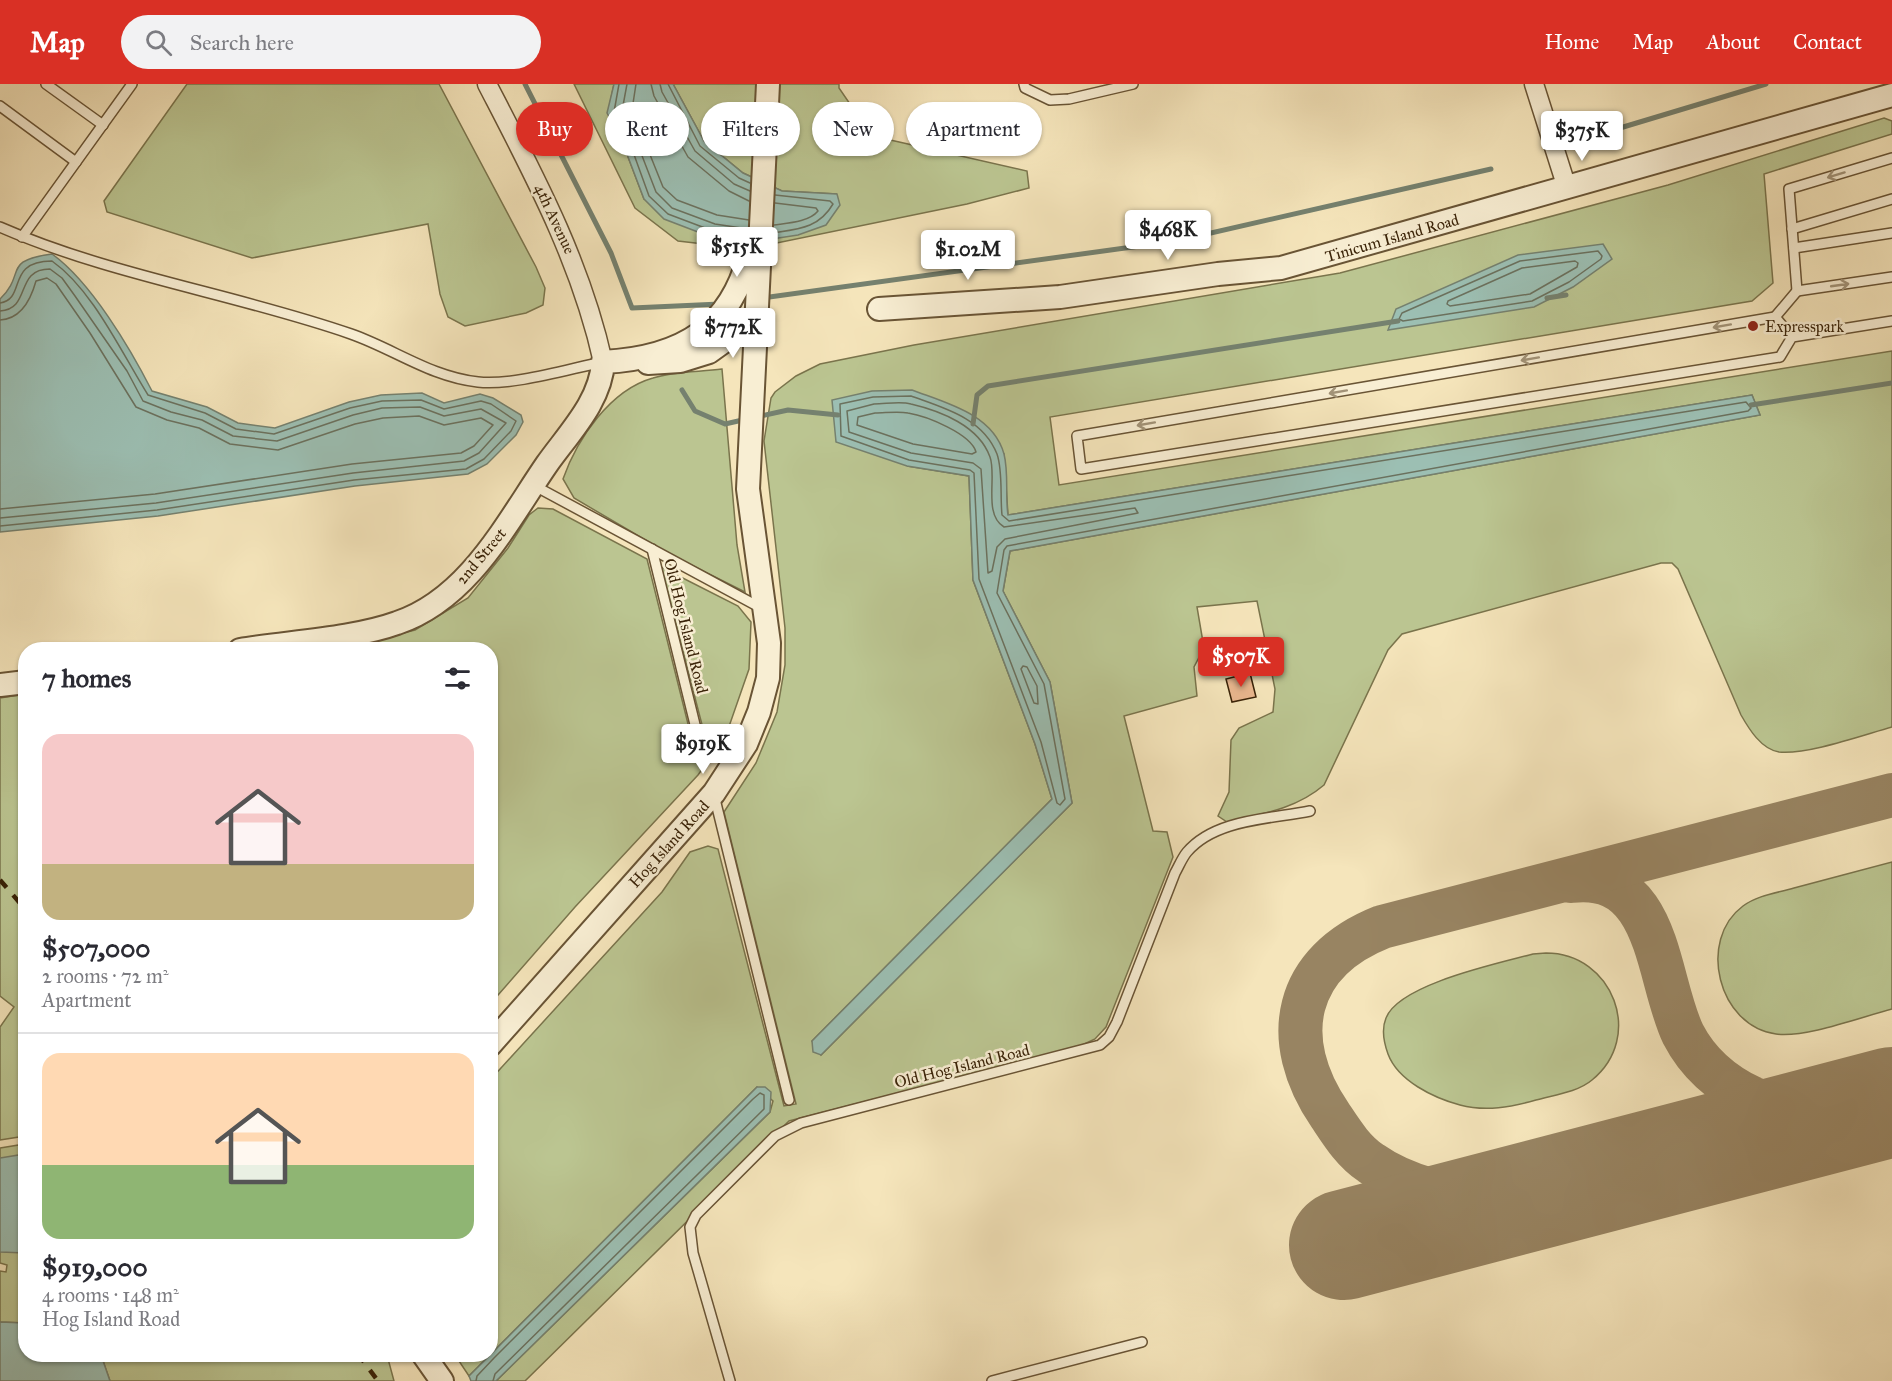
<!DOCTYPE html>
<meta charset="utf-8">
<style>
body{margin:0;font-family:"IM FELL Great Primer",serif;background:#f2f2f3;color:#2b2b33;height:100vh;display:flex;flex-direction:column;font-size:22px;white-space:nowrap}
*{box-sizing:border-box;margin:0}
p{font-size:20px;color:#7c7c81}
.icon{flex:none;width:33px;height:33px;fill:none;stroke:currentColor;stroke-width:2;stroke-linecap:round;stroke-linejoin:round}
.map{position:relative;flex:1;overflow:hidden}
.drawer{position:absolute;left:18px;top:558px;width:480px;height:720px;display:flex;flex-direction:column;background:#fff;border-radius:24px;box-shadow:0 2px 4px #0004}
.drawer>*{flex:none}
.top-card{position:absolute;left:516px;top:18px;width:570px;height:54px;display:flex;gap:12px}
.price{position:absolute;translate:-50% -51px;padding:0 14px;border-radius:6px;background:#fff;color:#222;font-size:20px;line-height:39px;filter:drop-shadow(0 2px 3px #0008)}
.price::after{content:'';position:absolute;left:50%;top:36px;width:18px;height:14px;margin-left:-9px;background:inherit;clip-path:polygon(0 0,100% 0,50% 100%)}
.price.current{background:#d93025;color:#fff}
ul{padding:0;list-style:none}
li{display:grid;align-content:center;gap:12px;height:318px;padding:0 24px}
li+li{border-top:2px solid #e1e1e2}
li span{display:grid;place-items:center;height:186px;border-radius:18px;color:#555}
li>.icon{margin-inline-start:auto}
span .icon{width:108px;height:108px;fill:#fffc;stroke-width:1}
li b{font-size:26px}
h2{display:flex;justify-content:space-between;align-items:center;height:72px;padding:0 24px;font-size:26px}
.chip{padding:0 21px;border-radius:27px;background:#fff;box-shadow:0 2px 4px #0004;font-size:21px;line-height:54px}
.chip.current{background:#d93025;color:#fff}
header{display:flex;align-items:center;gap:36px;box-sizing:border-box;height:84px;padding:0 30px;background:#d93025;color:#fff}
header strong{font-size:28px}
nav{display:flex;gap:33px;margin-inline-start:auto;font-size:21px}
.search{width:420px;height:54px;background:#f2f2f3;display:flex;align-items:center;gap:15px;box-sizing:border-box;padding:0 21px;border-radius:33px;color:#7c7c81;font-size:22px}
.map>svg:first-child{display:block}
.green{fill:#bbc591;stroke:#7a744c;stroke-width:1.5;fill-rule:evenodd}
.water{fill:#9cbfb3;stroke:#75816f;stroke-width:1.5}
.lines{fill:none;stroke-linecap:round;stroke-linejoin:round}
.shore{stroke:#6b715e;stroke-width:1.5}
.stream{stroke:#75816f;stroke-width:5}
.taxiway{stroke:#988462;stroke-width:44}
.runway{stroke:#988462;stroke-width:110}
.building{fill:#eab78f;stroke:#3a2308;stroke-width:1.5}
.service-casing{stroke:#695435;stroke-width:12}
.minor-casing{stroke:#695435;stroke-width:21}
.tertiary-casing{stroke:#695435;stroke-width:26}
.service{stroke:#f8eed3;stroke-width:9}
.minor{stroke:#f8eed3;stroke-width:18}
.tertiary{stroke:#f8eed3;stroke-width:22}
.rail{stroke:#3a2308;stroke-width:4.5;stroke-dasharray:10 10;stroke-linecap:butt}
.oneway{stroke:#a29378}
.poi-dot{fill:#8f2418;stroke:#f8eed3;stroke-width:2}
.labels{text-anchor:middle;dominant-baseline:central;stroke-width:5;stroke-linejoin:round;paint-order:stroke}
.street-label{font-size:16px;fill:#3a2308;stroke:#f8eed3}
.poi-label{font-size:16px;fill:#3a2308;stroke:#f8eed3;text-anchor:start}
</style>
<header>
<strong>Map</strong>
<div class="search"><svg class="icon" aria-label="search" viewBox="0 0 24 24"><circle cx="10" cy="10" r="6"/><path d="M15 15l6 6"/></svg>Search here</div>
<nav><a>Home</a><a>Map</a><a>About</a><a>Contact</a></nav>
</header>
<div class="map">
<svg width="1892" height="1297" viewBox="0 0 1892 1297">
<rect width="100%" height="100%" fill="#f5e5bb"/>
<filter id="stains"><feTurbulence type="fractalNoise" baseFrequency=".00333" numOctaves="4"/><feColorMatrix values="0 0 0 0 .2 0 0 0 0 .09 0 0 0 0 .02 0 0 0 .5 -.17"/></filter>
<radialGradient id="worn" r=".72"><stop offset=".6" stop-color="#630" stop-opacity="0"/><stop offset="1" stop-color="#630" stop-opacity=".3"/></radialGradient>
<g class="green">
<path d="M187 0H439L536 183 545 204 543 221 526 229 465 242 448 233 440 210 428 140 252 174 107 128 104 117Z"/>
<path d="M574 0H614L608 29 622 57 644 115 837 110 782 107 743 89 704 57 673 0H839V4L865 42 886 55 1027 87 1029 104 967 120 747 165 678 157 635 124Z"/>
<path d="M1884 34 1892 37V50L1764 90 1773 199 1752 217 1050 333 1059 401 1892 267V643C1863 651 1807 671 1779 668 1761 665 1749 645 1741 631L1678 485 1672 479H1661L1402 550 1388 566 1324 701C1296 725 1262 730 1227 738L1218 732 1229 708 1231 656 1239 644 1273 628 1275 605 1257 517 1197 523 1204 564 1194 583 1197 612 1124 632 1153 747 1167 748 1173 773 1106 943 1095 955 1078 963 789 1037 525 1297H496L770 1028 773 1017 757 1003 491 1270 490 996 662 808 690 768 708 762 718 765 784 1022 796 1020 724 728 756 679 777 628 785 581V544L764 357 771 314 775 308 796 292 820 280 914 261 1340 189 1668 101ZM1752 311 1760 331 1010 467 1003 507 1050 598 1072 719 821 971 812 957 1052 715 1035 660 973 496 969 392 907 382 1004 370 1008 431Z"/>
<path d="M722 285 737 461 745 508 671 471 574 414 563 395C577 355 610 306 653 294 674 287 700 288 722 285Z"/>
<path d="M538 424 553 425 647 475 693 660 706 656 661 483 738 522 751 538 749 585 725 654 698 691 575 823 491 919 490 566H335L415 546 468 514 508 464 529 431Z"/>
<path d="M25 610V1052L0 1056V943L14 923 0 912V614Z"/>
<path d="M1892 778V925C1861 933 1806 954 1776 950 1718 942 1697 856 1743 822 1758 811 1777 809 1794 804 1827 795 1859 787 1892 778Z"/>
<path d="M1546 869C1613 869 1645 953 1592 996 1578 1008 1554 1011 1536 1016 1511 1023 1486 1028 1460 1021 1434 1014 1398 997 1388 970 1384 959 1381 946 1386 934 1399 900 1500 879 1533 870Z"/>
<path d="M25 1060V1239L0 1238V1187L6 1188 7 1181 0 1179V1064Z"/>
<path d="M101 1271H387L394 1297H110Z"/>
<path d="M455 1271H490L469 1292Z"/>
</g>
<g class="water">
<path d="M614 0H673L704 57 743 89 782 107 837 110 840 121 826 141 798 151 745 159 711 153 664 135 644 115 622 57 607 29Z"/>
<path d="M1603 160 1612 175 1573 203 1534 223 1388 246 1396 225 1518 171Z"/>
<path d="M52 170C91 198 130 264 152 307L207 323 238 339 275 344 349 318 381 311 422 309 444 319 480 310 493 314 521 331 523 338 516 351 487 380 468 390 355 402 158 432 0 448V215C27 189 1 177 52 170Z"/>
<path d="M912 306C946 319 993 330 1004 370 1009 390 1005 412 1008 431L1752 311 1760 331 1010 467 1003 507 1050 598 1072 719 821 971 813 968 812 957 1052 715 1035 660 973 496 969 392 907 382 836 358 832 316 872 307Z"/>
<path d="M757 1003H765L771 1008 770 1028 496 1297H471L469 1292Z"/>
<path d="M25 1070V1169L0 1168V1074Z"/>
<path d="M0 1238 25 1239 26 1270 101 1271 110 1297H0Z"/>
</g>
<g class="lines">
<g class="shore">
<path d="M619 0 614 28 628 54 649 112 668 130 713 147 745 153"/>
<path d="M627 0 622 27 634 51 656 108 672 124 715 140 748 145"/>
<path d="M636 0 632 26 663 103 677 116 717 131 749 136"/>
<path d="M651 0 654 12 688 73 729 107 749 117"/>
<path d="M660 0 662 8 695 67 734 100 750 107"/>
<path d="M668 0 700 62 739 94 750 99"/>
<path d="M774 141C788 139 809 138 818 127L816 124 775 119"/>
<path d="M773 149C799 145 819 144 833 120L830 117 775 111"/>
<path d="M1598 167 1602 172 1601 175 1569 198 1532 217 1403 237 1399 235 1402 229 1520 177Z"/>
<path d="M1575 177 1578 179 1577 183 1530 210 1450 222 1447 220 1448 217 1522 184Z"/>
<path d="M0 219C27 215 5 177 52 177 93 206 121 268 148 311L205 329 236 345 274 350 350 324 382 317 421 316 444 325 481 317 491 320 516 337 511 347 484 375 466 385 354 396 157 426 0 442"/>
<path d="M0 227C32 225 14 185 50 185L62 194 75 212 127 287 143 317 171 328 202 336 233 352 277 357 353 331 382 324 420 323 444 332 481 325 506 339 479 369 464 377 353 389 156 419 0 434"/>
<path d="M0 236C21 235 31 215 36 197L47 194 56 200 90 249 136 323 167 336 199 344 230 360 278 366 355 340 383 334 419 332 444 341 481 334 493 341 474 362 461 369 352 380 155 410 0 425"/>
<path d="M911 312C944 324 983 334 997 370 1003 387 1000 413 1002 431L1009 437 1746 318 1751 324 1748 327 1007 462 1004 466 997 509 1044 600 1065 715 1060 721 1057 719 1041 658 979 495 974 389 970 386 909 376 841 352 840 320 873 313Z"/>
<path d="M874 320C886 320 900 317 911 320 941 327 979 342 990 373 997 392 983 431 1004 443L1135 424 1138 429 1005 455 997 463 992 487 988 489 981 385 973 379 911 369 849 348 847 327Z"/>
<path d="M875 329C885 329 898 327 908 329 927 332 971 350 976 368L972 370 913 360 857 341 858 333Z"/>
<path d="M1023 582 1027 583 1037 602 1038 620 1034 619 1021 585Z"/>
<path d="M476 1297 477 1292 494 1274 753 1015 760 1009 764 1011V1025L495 1290 493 1297"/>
</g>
<g class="stream">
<path d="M525 0 611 169 632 224 720 220"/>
<path d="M1590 53 1766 0"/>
<path d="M762 214 1176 157 1491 85"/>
<path d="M1547 214 1566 211"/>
<path d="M682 306 695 327 725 340 747 335"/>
<path d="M1751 321 1892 299"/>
<path d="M756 333 788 326 838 331"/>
<path d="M973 340 977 311 988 302 1398 237"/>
</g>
<g class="taxiway">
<path d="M1571 797C1661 786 1656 894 1683 950 1698 979 1722 1000 1752 1014 1768 1021 1786 1029 1804 1030 1831 1031 1860 1023 1886 1019"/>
<path d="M1506 1119C1460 1115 1409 1106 1371 1079 1353 1067 1342 1049 1330 1031 1278 955 1294 878 1382 843L1892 711"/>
</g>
<path class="runway" d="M1344 1161 1892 1018"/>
</g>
<path class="building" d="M1250 589 1256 613 1232 618 1226 595Z"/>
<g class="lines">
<g class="service-casing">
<g id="service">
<path d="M46 0 103 41"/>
<path d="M1024 0 1025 4 1050 16 1069 15 1133 0"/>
<path d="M0 22 76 78"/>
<path d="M1892 74 1789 105 1797 207 1892 193"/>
<path d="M0 143C112 192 236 210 351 250 394 265 431 293 478 298 512 302 568 285 603 278"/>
<path d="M1792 145 1892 115"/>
<path d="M22 153 132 0"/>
<path d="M1794 164 1892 149"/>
<path d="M1775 233 1797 207"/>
<path d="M1792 253 1775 233 1077 352 1081 385 1780 273 1792 253 1892 237"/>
<path d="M533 401 763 525"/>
<path d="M652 465 700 661"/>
<path d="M714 711 789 1016"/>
<path d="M730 1297 693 1169 690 1143 696 1131 775 1052 801 1039 1100 961 1109 953 1117 938 1175 789C1179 782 1182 774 1187 768 1215 735 1270 735 1310 727"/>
<path d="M992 1297 1142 1258"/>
</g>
</g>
<g class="minor-casing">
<g id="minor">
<path d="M487 0C534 91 581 178 603 278"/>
<path d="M1534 0 1567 104"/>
</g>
</g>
<g class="tertiary-casing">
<g id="tertiary">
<path d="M879 225 1060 213 1218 190 1281 184 1892 11"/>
<path d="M648 279 680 277 709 268 755 235"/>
<path d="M240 566C287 558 353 555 397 539 469 515 507 438 547 380 569 349 601 317 603 278 682 274 733 244 751 164"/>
<path d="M0 601 26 598"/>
<path d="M490 961 714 709 746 660 759 628 768 594 769 559 748 405 768 0"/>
<path d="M423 1270 442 1297"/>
</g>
</g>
<use href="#service" class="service"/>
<use href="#minor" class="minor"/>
<use href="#tertiary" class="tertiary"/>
<g class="rail">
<path d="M0 796 26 826"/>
<path d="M358 1270 378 1297"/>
</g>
</g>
<defs><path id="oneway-shaft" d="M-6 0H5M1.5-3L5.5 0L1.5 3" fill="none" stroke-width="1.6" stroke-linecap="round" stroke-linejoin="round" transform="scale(1.5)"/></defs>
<g class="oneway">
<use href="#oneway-shaft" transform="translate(1836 91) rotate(163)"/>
<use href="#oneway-shaft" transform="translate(1840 201) rotate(-8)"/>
<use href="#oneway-shaft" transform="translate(1722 242) rotate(170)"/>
<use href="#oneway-shaft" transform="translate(1530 275) rotate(170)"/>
<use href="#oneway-shaft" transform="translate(1338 308) rotate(170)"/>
<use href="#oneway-shaft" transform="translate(1146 340) rotate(170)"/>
</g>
<circle class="poi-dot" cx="1753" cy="242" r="6"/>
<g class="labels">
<g class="street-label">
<text transform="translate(555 135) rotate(65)">4th Avenue</text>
<text transform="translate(1392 154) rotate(-16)">Tinicum Island Road</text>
<text transform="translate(481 472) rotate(-50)">2nd Street</text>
<text transform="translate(686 542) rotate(76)">Old Hog Island Road</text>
<text transform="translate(669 760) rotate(-48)">Hog Island Road</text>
<text transform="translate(962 982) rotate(-14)">Old Hog Island Road</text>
</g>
<g class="poi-label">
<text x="1765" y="242">Expresspark</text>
</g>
</g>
<rect width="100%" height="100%" filter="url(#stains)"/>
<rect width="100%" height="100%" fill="url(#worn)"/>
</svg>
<b class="price" style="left:1582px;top:78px">$375K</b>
<b class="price" style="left:1168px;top:177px">$468K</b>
<b class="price" style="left:737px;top:194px">$515K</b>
<b class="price" style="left:968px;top:197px">$1.02M</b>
<b class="price" style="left:733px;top:275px">$772K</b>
<b class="price current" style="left:1241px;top:604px">$507K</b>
<b class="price" style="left:703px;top:691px">$919K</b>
<div class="top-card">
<a class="chip current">Buy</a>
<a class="chip">Rent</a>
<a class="chip">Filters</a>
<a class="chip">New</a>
<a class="chip">Apartment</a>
</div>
<section class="drawer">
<h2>7 homes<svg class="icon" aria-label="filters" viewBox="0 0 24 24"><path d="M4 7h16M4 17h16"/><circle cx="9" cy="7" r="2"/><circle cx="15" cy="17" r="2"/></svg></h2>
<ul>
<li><span style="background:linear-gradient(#f6c9c9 70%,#c2b280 0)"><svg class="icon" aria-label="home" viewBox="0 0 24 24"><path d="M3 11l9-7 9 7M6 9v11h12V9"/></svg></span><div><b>$507,000</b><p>2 rooms · 72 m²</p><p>Apartment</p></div></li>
<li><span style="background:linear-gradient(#ffd9b3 60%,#8fb573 0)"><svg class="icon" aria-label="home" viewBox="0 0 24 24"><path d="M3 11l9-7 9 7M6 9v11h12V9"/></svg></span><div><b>$919,000</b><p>4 rooms · 148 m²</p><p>Hog Island Road</p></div></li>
</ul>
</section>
</div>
